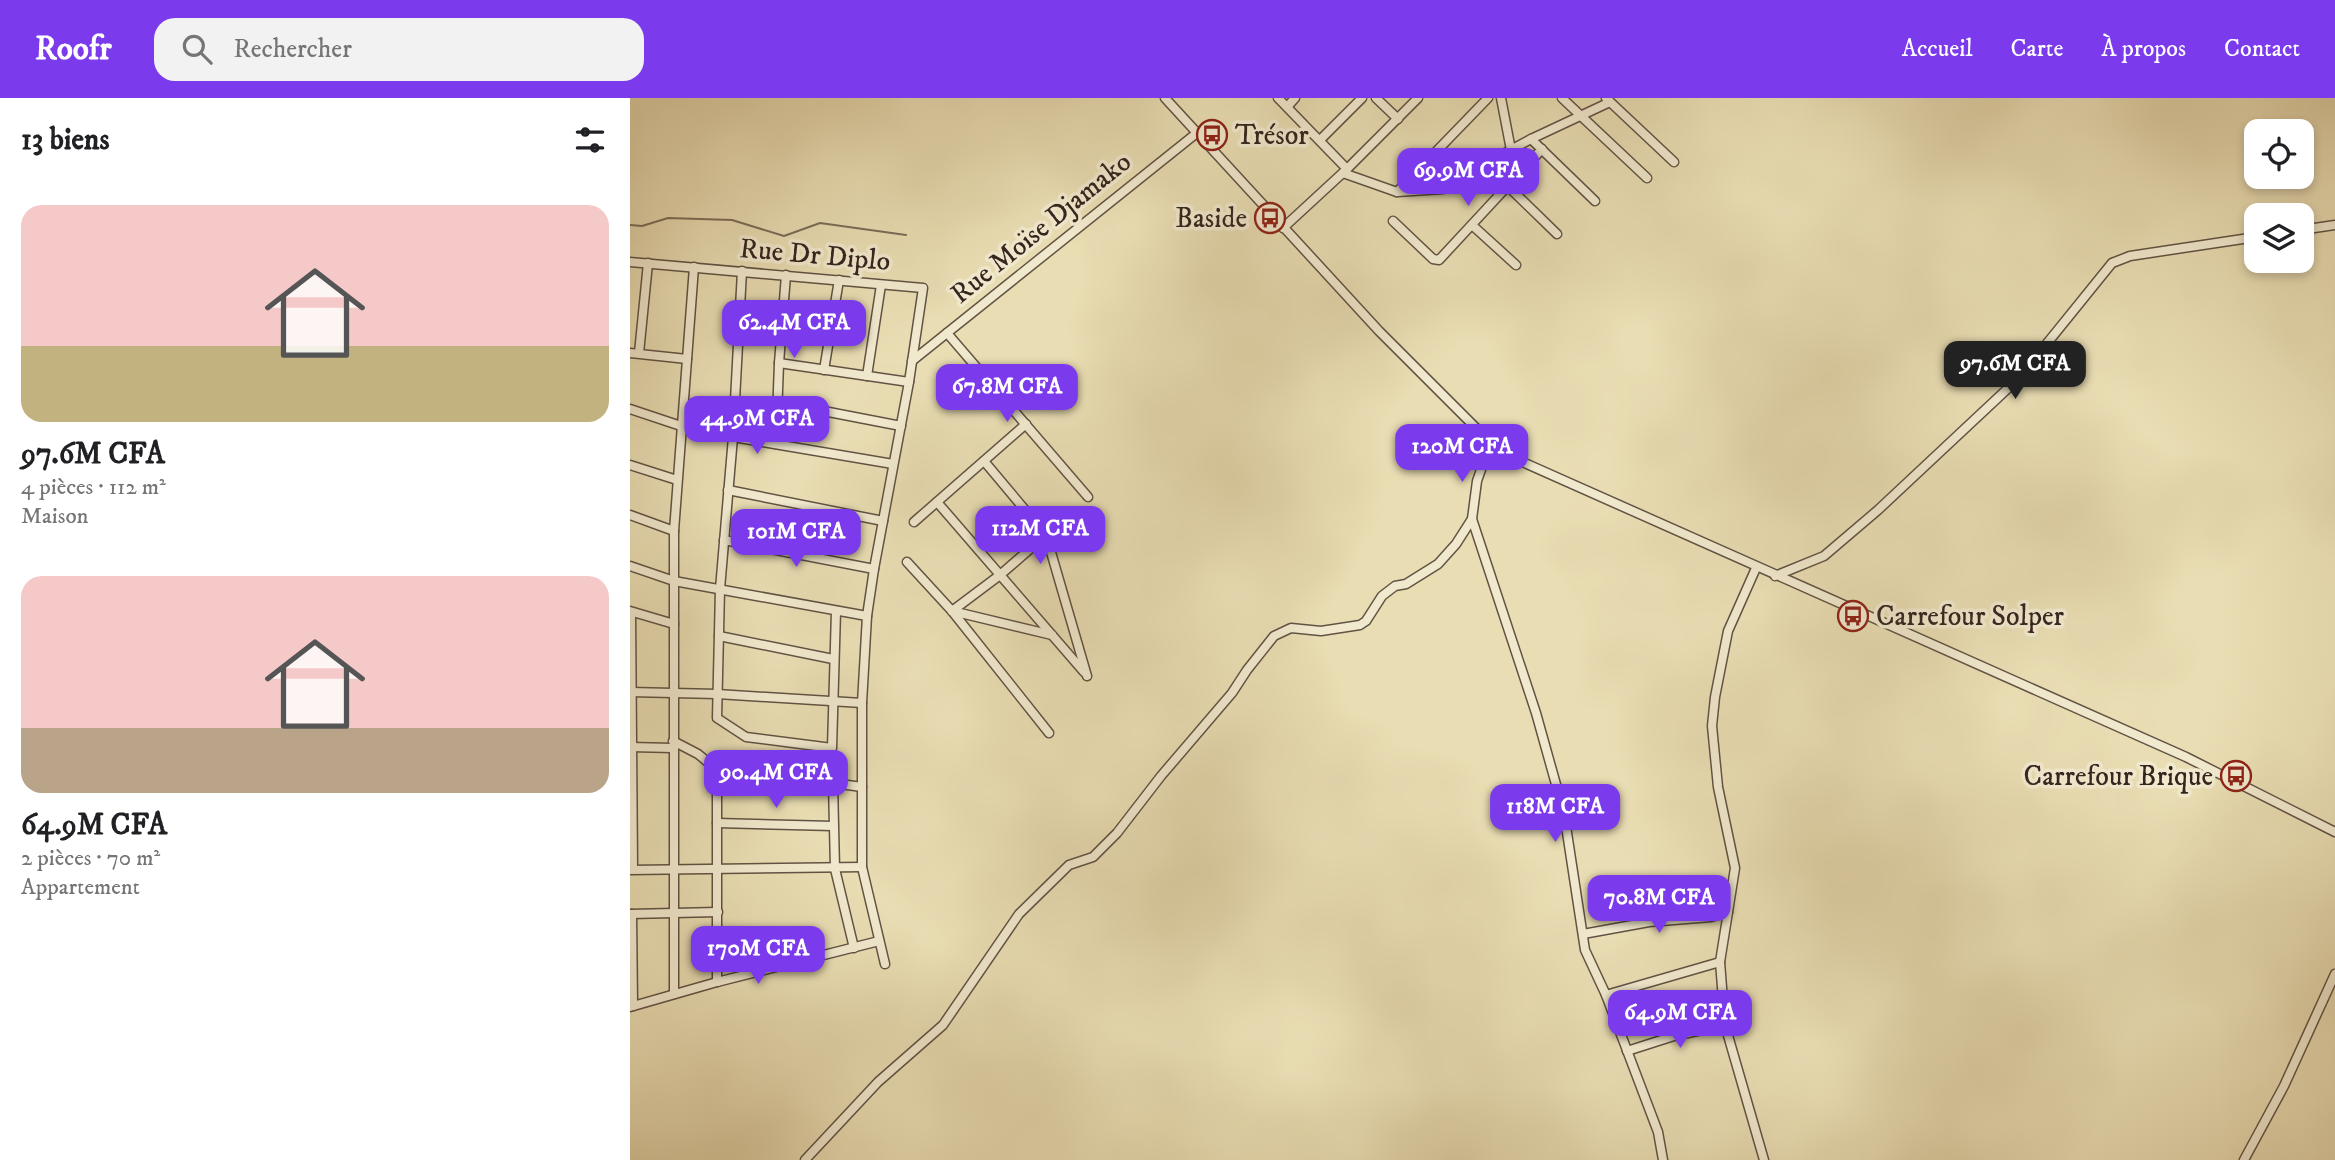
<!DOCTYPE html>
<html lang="fr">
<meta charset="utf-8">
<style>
body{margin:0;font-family:"IM FELL DW Pica",serif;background:#f2f2f2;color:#202124;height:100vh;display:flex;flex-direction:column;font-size:26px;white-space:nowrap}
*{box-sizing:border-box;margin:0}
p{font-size:23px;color:#757577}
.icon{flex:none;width:38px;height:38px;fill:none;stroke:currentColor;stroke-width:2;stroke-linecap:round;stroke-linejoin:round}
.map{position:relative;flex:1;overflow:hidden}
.drawer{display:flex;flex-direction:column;background:#fff;width:630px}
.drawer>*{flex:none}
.buttons{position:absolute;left:1614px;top:21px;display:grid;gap:14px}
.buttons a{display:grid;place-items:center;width:70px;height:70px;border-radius:14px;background:#fff;box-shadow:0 4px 10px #0003;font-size:35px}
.price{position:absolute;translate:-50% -60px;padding:0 16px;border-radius:14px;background:#7c3aed;color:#fff;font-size:23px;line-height:46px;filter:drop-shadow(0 2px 4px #0008)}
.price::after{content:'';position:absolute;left:50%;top:42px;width:21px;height:16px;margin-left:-10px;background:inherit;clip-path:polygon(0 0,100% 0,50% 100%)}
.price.on{background:#222;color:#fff}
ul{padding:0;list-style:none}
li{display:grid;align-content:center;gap:14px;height:371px;padding:0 21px}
li span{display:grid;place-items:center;height:217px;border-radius:21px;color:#555}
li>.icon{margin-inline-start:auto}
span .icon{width:126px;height:126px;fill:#fffc;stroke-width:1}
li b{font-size:30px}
h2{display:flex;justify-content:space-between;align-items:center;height:84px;padding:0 21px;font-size:30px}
header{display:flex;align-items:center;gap:42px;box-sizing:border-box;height:98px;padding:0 35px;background:#7c3aed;color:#fff}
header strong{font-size:33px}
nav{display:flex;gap:38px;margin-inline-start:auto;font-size:24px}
.search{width:490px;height:63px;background:#f2f2f2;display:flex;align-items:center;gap:18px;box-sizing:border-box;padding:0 24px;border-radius:21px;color:#757577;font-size:26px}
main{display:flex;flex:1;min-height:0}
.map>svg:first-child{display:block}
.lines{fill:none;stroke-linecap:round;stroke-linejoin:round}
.stream{stroke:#7c6e5a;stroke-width:2}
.minor-casing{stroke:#625344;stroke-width:11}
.minor{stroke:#f1e9ce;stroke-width:8}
.labels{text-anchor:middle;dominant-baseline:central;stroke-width:7;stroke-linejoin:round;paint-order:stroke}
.poi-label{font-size:28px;fill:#35251f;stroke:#f1e9ce;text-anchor:start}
.street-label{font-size:28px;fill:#35251f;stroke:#f1e9ce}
</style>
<header>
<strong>Roofr</strong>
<div class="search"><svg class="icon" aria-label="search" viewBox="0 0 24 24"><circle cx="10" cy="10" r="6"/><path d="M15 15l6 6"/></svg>Rechercher</div>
<nav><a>Accueil</a><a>Carte</a><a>À propos</a><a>Contact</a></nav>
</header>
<main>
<section class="drawer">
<h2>13 biens<svg class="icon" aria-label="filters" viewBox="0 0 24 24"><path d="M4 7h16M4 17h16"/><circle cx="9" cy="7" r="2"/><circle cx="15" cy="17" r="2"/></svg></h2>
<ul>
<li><span style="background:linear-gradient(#f6c9c9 65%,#c2b280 0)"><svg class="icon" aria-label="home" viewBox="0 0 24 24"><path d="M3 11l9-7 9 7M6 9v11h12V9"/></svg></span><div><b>97.6M CFA</b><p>4 pièces · 112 m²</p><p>Maison</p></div></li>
<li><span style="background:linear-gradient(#f6c9c9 70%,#b9a48a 0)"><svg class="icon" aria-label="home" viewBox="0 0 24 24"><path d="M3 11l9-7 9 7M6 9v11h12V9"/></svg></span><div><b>64.9M CFA</b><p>2 pièces · 70 m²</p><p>Appartement</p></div></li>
</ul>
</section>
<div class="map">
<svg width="1705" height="1062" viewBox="0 0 1705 1062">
<rect width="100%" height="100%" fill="#e9ddb3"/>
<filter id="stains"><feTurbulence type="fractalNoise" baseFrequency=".00286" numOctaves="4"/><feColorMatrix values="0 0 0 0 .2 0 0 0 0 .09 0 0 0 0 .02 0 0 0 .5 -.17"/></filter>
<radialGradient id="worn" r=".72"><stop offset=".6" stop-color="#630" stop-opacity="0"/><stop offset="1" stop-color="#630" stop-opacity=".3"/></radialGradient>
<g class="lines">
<path class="stream" d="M0 127 12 128 38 120 102 122 154 138 190 125 276 137"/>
<g class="minor-casing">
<g id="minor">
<path d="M535 0 749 233 870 354 1556 659 1705 734"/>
<path d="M648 0 717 71"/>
<path d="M746 0 768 21"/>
<path d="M871 0 881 52"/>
<path d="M932 0 1017 80"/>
<path d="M976 0 1044 64"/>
<path d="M657 9 665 0"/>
<path d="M901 41 965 103"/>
<path d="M690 42 732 0"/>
<path d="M855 66 927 136"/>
<path d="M713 75 767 94 813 91 834 77 901 41 980 4"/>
<path d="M767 94 858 0"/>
<path d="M763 123 803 161 809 162 912 51"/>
<path d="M842 127 886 167"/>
<path d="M653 130 717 71 788 0"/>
<path d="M1671 132 1705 127"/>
<path d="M0 164 293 190 279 284 244 471 237 518 232 605V769L255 866"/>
<path d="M112 173 103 339 90 491 87 620 116 639 202 650 206 513"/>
<path d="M317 235 458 399"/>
<path d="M0 255 57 261"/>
<path d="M9 255 18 165"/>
<path d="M282 263 568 34"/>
<path d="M149 265 279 284"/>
<path d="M194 272 209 182"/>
<path d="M237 278 251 187"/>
<path d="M147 304 271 328"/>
<path d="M0 311 51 328 103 339 263 366"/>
<path d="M146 346 149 265 156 177"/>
<path d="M860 346 847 383 842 421 906 615 934 715 955 852 976 897 1028 1034 1033 1062"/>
<path d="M354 363 416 437 457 578"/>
<path d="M0 367 47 382"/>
<path d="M98 392 253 423"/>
<path d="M307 404 454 574"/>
<path d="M0 417 44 433"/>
<path d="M284 424 396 326"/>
<path d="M94 442 244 471"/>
<path d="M277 464 322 513 419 635"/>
<path d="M0 468 44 483 237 518"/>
<path d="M1126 470 1098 533 1085 599 1082 628 1088 689 1105 770 1090 864 1095 927 1134 1062"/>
<path d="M1145 478 1194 458 1248 412 1389 280 1482 165 1500 158 1626 139"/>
<path d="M0 513 44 526"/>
<path d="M322 513 370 477 416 437"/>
<path d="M322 513 422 537"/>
<path d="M1 514 3 771"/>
<path d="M89 538 203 561"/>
<path d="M0 594 87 596 232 605"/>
<path d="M43 643 68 656 97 680 188 687 203 685 232 689"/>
<path d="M0 649 43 650"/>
<path d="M203 685 205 771 224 850"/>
<path d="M87 725 203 728"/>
<path d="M0 772 232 769"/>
<path d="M0 816 88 814"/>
<path d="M2 816 3 908"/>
<path d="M953 836 1019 824 1081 819 1098 814"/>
<path d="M87 884V674"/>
<path d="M44 896V433L64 169"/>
<path d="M976 897 1090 864"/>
<path d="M0 909 87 884 249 843"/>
<path d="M997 953 1044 938 1095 927"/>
<path d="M175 1062 248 984 313 927 389 816 439 767 463 759 487 735 531 678 602 595 617 572 644 538 661 530 691 533 730 527 736 523 752 498 765 488 776 486 808 466 826 446 842 421"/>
<path d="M1614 1062 1654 988 1705 876"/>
</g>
</g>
<use href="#minor" class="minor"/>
</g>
<defs>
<g id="bus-ring" transform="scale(1.575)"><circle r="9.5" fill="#f1e9ce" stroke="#8f2418" stroke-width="1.5"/><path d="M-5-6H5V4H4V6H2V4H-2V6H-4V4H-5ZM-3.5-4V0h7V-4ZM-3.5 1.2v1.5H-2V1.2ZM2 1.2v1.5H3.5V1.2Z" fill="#8f2418"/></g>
</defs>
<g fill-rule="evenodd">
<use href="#bus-ring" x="582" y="37"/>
<use href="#bus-ring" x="640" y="120"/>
<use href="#bus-ring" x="1223" y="518"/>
<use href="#bus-ring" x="1606" y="678"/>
</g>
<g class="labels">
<g class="poi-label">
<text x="605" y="37">Trésor</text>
<text x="617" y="120" text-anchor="end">Baside</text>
<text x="1246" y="518">Carrefour Solper</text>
<text x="1583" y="678" text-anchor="end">Carrefour Brique</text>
</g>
<g class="street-label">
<text transform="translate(411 130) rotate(-39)">Rue Moïse Djamako</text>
<text transform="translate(185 157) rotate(5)">Rue Dr Diplo</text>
</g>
</g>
<rect width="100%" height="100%" filter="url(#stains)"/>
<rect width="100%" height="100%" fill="url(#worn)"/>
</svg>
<div class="buttons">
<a><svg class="icon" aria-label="locate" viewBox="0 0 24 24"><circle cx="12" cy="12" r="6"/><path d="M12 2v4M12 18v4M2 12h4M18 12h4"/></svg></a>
<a><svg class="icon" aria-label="layers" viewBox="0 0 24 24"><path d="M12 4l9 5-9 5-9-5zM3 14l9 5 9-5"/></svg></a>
</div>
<b class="price" style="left:838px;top:110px">69.9M CFA</b>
<b class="price" style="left:164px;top:262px">62.4M CFA</b>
<b class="price on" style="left:1385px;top:303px">97.6M CFA</b>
<b class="price" style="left:377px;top:326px">67.8M CFA</b>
<b class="price" style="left:127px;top:358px">44.9M CFA</b>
<b class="price" style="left:832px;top:386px">120M CFA</b>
<b class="price" style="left:410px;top:468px">112M CFA</b>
<b class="price" style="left:166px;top:471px">101M CFA</b>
<b class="price" style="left:146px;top:712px">90.4M CFA</b>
<b class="price" style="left:925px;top:746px">118M CFA</b>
<b class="price" style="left:1029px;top:837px">70.8M CFA</b>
<b class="price" style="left:128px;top:888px">170M CFA</b>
<b class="price" style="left:1050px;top:952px">64.9M CFA</b>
</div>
</main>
